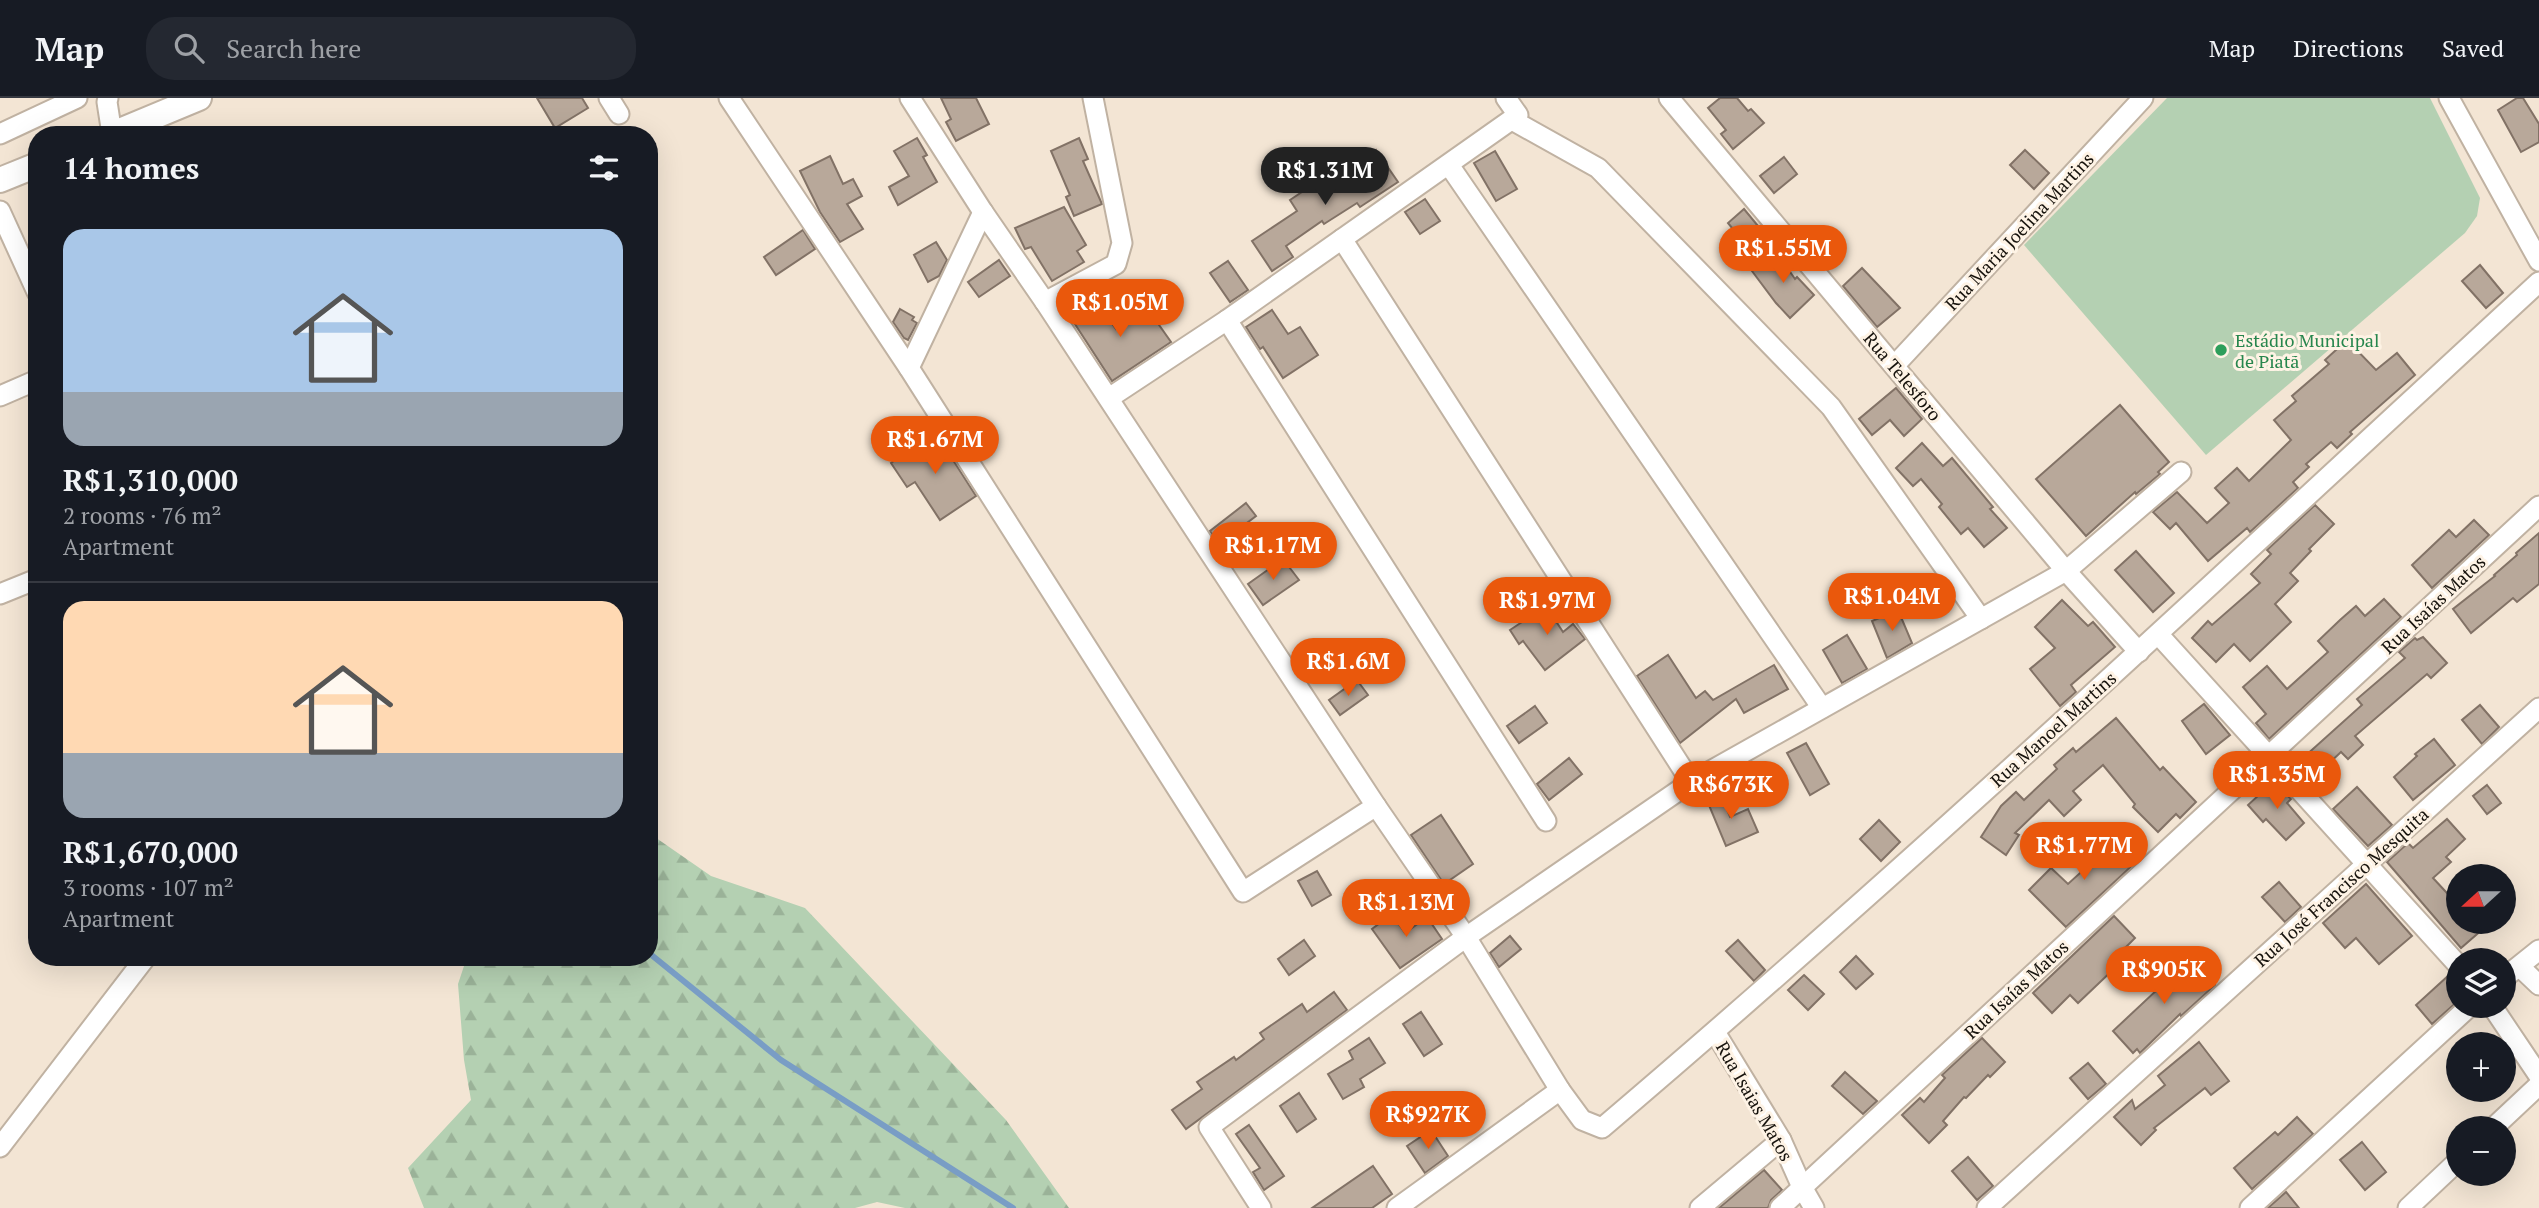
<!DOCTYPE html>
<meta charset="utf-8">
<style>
body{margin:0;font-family:"PT Serif",serif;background:#242831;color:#f1f3f6;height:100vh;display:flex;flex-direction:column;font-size:26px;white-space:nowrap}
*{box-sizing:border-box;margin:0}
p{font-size:23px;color:#9ea1a6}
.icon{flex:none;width:38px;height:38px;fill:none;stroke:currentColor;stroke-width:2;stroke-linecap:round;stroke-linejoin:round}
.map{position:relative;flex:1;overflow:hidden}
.panel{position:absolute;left:28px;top:28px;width:630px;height:840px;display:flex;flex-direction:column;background:#171b24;border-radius:28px;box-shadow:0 7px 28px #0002}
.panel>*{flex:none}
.needle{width:46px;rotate:249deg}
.buttons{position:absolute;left:2446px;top:766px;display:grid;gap:14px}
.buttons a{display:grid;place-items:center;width:70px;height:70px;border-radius:50%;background:#171b24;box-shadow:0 7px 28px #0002;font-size:35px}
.price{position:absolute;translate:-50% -60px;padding:0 16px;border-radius:24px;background:#ea580c;color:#fff;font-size:23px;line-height:46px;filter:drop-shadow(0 2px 4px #0008)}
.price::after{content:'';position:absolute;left:50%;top:42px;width:21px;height:16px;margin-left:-10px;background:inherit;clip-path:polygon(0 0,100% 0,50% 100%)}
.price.on{background:#222;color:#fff}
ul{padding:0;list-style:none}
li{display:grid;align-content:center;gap:14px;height:371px;padding:0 35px}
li+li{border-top:2px solid #363941}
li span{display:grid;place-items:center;height:217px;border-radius:21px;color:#555}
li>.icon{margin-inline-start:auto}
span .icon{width:126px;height:126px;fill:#fffc;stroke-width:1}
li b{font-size:30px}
h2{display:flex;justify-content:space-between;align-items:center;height:84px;padding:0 35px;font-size:30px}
header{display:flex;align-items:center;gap:42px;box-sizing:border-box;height:98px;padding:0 35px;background:#171b24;border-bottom:2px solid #363941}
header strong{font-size:33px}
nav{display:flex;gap:38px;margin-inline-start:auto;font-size:24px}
.search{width:490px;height:63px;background:#242831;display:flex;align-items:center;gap:18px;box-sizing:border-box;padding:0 24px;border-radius:28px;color:#9ea1a6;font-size:26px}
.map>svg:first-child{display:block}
.grass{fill:#b4d0b2}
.forest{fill:url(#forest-firs)}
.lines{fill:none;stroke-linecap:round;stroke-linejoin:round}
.stream{stroke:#799dc5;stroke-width:6}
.building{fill:#b8a89a;stroke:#827266;stroke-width:2}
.minor-casing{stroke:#c0b2a2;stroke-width:23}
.major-casing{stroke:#c0b2a2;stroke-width:28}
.minor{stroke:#fff;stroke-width:19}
.major{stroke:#fff;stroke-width:24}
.leisure-dot{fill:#2e9e5b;stroke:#fef3e5;stroke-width:2.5}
.labels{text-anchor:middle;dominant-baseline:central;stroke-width:6;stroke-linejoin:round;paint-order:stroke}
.street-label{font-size:18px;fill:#17130d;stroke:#fef3e5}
.leisure-label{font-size:18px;fill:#27864d;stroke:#fef3e5;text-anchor:start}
</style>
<header>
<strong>Map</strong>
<div class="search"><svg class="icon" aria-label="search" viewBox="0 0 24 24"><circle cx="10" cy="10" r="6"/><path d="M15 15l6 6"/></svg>Search here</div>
<nav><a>Map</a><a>Directions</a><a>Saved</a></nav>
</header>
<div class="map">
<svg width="2539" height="1110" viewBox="0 0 2539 1110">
<defs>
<pattern id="forest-firs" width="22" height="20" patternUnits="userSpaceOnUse" patternTransform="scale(1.75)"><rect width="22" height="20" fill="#b4d0b2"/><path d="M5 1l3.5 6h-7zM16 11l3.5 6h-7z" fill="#9ab298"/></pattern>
</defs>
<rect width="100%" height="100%" fill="#f3e5d4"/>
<path class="grass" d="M2167 0H2430L2480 100 2477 118 2465 135 2206 357 2024 147Z"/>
<path class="forest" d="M649 735 711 778 805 810 1006 1022 1069 1110H905L877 1104 855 1110H424L408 1070 471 1002 464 962 458 886 467 859H649Z"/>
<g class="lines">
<path class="stream" d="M649 855 781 962 1013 1110"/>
</g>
<g class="building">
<path d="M537 0H582L588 10 555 30Z"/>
<path d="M941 0H976L989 26 956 43 946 24 951 21Z"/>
<path d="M1720 0H1737L1748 13 1751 11 1764 25 1733 51 1721 36 1726 32 1708 10Z"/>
<path d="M2517 0H2523L2539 26V44L2521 54 2498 12Z"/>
<path d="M917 40 927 57 923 59 937 84 898 107 889 89 909 78 894 53Z"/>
<path d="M1079 40 1088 61 1083 63 1102 106 1074 118 1066 99 1070 97 1051 53Z"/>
<path d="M1376 52 1398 84 1360 109 1357 105 1324 126 1322 123 1286 148 1293 159 1272 173 1252 143 1297 113 1290 102 1317 84 1322 92 1360 67 1358 64Z"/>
<path d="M2025 52 2049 75 2034 91 2010 67Z"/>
<path d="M1495 53 1517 91 1496 103 1474 65Z"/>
<path d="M830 58 843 86 853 81 862 98 847 106 863 131 840 144 820 114 800 73Z"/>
<path d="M1784 59 1797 76 1774 95 1760 78Z"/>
<path d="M1425 101 1440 123 1420 136 1405 114Z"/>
<path d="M1064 109 1086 147 1077 153 1084 164 1052 183 1031 149 1025 151 1015 130Z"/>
<path d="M1744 111 1758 128 1742 142 1728 125Z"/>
<path d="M803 132 815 151 776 177 764 159Z"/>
<path d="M936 144 947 162 939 178 928 184 914 157Z"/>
<path d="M1777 155 1795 181 1797 179 1814 197 1790 220 1776 205 1752 173Z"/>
<path d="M999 162 1010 178 979 199 968 184Z"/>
<path d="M1228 163 1248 192 1230 204 1210 175Z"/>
<path d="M2480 167 2503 195 2486 210 2462 183Z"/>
<path d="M1862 170 1900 210 1877 229 1843 188Z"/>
<path d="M1096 203 1116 231 1147 210 1171 244 1112 283 1071 220Z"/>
<path d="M900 211 914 219 912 222 917 225 908 242 904 240 893 224Z"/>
<path d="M1272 212 1288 236 1300 229 1318 257 1283 280 1263 249 1260 251 1246 229Z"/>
<path d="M2347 242 2376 272 2397 255 2415 277 2350 334 2352 336 2337 350 2331 344 2306 366 2309 369 2293 384 2298 390 2250 434 2247 430 2208 463 2176 425 2170 431 2153 414 2177 394 2207 425 2229 405 2215 390 2237 370 2249 383 2291 342 2274 322 2296 303 2292 298 2329 266 2325 262Z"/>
<path d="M1896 290 1922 321 1904 338 1890 322 1872 337 1859 321Z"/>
<path d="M2120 307 2169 364 2158 374 2160 376 2136 396 2135 394 2086 438 2036 381Z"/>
<path d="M935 334 976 398 940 422 915 384 907 389 891 365Z"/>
<path d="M1922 345 1943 368 1952 360 1993 409 1990 411 2007 430 1984 449 1968 430 1961 436 1939 409 1942 406 1921 381 1913 388 1896 370Z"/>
<path d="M1246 405 1256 418 1219 446 1210 433Z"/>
<path d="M2315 407 2334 426 2309 451 2311 453 2290 475 2298 483 2275 506 2291 524 2250 563 2234 546 2216 564 2192 540 2208 523 2212 527 2260 485 2251 476 2271 456 2267 452Z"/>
<path d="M2474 422 2489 437 2432 490 2412 467 2449 432 2456 439Z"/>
<path d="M2539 435V486L2517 504 2513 500 2471 535 2453 511 2495 478 2494 477 2517 457 2516 455Z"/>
<path d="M2136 453 2174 495 2153 514 2115 472Z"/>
<path d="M1283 461 1299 482 1263 507 1248 486Z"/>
<path d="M2384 501 2401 519 2269 641 2256 625 2266 616 2243 589 2267 568 2287 591 2328 554 2318 543 2340 522 2356 508 2365 518Z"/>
<path d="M2062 502 2088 528 2093 524 2115 549 2071 587 2076 594 2060 608 2030 571 2055 550 2035 529Z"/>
<path d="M1546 508 1563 534 1573 526 1585 541 1545 572 1523 543 1519 546 1510 532Z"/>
<path d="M1898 512 1912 545 1887 560 1872 523Z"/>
<path d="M1847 537 1867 571 1842 585 1823 552Z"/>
<path d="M2423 539 2447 565 2431 580 2427 576 2355 638 2363 647 2348 661 2341 654 2309 684 2294 668 2362 607 2357 601 2405 560 2399 554 2415 540 2417 542Z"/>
<path d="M1668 557 1696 600 1705 593 1713 602 1774 567 1788 591 1744 615 1736 601 1680 645 1637 578Z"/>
<path d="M1357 582 1368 597 1340 617 1329 602Z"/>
<path d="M2204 606 2230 637 2206 656 2182 623Z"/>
<path d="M2480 607 2499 629 2482 646 2462 622Z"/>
<path d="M1535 608 1547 625 1519 645 1507 628Z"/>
<path d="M2116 620 2160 672 2163 669 2196 704 2180 720 2176 716 2158 734 2133 709 2135 706 2103 667 2073 693 2081 702 2064 718 2049 702 2015 735 2019 737 2006 757 1981 739 2001 708 2016 694 2024 702 2057 671 2054 667 2073 650 2076 654Z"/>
<path d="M2434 641 2455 667 2413 702 2394 679 2417 658 2415 656Z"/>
<path d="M1806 645 1829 686 1810 697 1787 655Z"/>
<path d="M1569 660 1582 676 1549 702 1537 686Z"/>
<path d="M2273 684 2291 701 2287 705 2304 725 2286 742 2266 721 2263 724 2248 707Z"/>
<path d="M2487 687 2501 705 2487 716 2473 698Z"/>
<path d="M2357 689 2392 727 2368 748 2333 711Z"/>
<path d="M1720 694 1730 719 1748 711 1758 734 1726 748 1706 700Z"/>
<path d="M1441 717 1473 766 1444 786 1411 737Z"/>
<path d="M2447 721 2465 741 2446 759 2451 764 2433 780 2459 808V824H2491L2461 850 2387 764 2408 745 2413 750Z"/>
<path d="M1879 722 1900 744 1881 763 1860 741Z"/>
<path d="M2114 736 2138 762 2066 829 2029 792 2051 770 2068 786 2100 757 2096 753Z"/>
<path d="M1317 773 1331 797 1312 808 1298 783Z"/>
<path d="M2279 784 2301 809 2285 824 2262 799Z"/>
<path d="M2366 786 2412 838 2379 866 2356 840 2345 850 2323 825Z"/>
<path d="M1392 816 1405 835 1427 819 1442 841 1400 870 1372 831Z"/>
<path d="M2114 818 2135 840 2113 862 2118 867 2078 905 2070 897 2052 915 2033 895Z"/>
<path d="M1510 838 1521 851 1499 869 1490 855Z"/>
<path d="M1304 842 1315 858 1289 877 1278 861Z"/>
<path d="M1738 842 1765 872 1754 883 1726 853Z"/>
<path d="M1856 858 1873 876 1856 891 1840 874Z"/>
<path d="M2189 860 2215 887 2181 918 2180 916 2140 955 2137 951 2133 955 2113 933 2158 891 2153 885 2165 874 2169 878Z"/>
<path d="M1804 877 1824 896 1808 912 1788 892Z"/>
<path d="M2448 878 2459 889V902L2432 926 2416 907Z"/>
<path d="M1334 894 1347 912 1186 1031 1172 1012 1202 991 1197 984 1234 959 1236 962 1264 941 1260 935 1302 906 1307 914Z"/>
<path d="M1421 914 1442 946 1424 958 1403 926Z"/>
<path d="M1369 940 1385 965 1360 981 1364 989 1343 1001 1328 976 1353 961 1349 953Z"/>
<path d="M1982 940 2005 964 1990 979 1988 977 1966 1000 1964 999 1943 1023 1947 1027 1929 1045 1902 1017 1920 1000 1924 1004 1945 980 1942 977Z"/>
<path d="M2199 944 2229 983 2211 997 2205 990 2154 1030 2156 1032 2141 1047 2114 1019 2132 1002 2135 1011 2165 987 2158 978Z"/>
<path d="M2088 965 2106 986 2088 1001 2070 980Z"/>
<path d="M1845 974 1877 1003 1863 1016 1832 988Z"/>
<path d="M1299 995 1316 1021 1297 1034 1280 1008Z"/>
<path d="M2297 1019 2313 1036 2252 1091 2234 1070 2275 1034 2278 1037Z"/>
<path d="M1249 1027 1284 1078 1264 1092 1253 1074 1260 1070 1236 1036Z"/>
<path d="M1431 1032 1448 1058 1425 1075 1407 1048Z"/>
<path d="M2362 1044 2386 1074 2365 1092 2340 1062Z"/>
<path d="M1968 1059 1993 1088 1977 1102 1952 1073Z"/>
<path d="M1373 1068 1392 1096 1372 1110H1312Z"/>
<path d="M1764 1072 1782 1092 1771 1102 1768 1110H1719Z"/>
<path d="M2286 1094 2299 1110H2268Z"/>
</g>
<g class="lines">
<g class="minor-casing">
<g id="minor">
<path d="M108 0 107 4 112 36"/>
<path d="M609 0 619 16"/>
<path d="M729 0 909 270 1243 794 1376 708"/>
<path d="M910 0 983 114 1045 204 1376 708 1466 839 1560 992 1582 1022 1602 1030C1923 757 2230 469 2539 184"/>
<path d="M1669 0 2066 473 2139 554"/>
<path d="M2449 0 2539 163"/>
<path d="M1512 22 1598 70 1831 309 1981 521"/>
<path d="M0 36 77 0"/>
<path d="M1451 70 1822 610"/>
<path d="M0 113 37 194"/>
<path d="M1342 141 1691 684"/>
<path d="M1045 204 1116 166 1122 145 1093 0"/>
<path d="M1227 222 1546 723"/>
<path d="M1895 267 2143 0"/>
<path d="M909 270 983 114"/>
<path d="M0 298 37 282"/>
<path d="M1109 300 1227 222 1518 17 1506 0"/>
<path d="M0 496 37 481"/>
<path d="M2158 536 2459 868"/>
<path d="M2520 869 2539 887"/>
<path d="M2504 880 2539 852"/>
<path d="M2492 908 2539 978"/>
<path d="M1715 934 1781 1042 1802 1089 1814 1110"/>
<path d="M2492 1031 2539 987"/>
<path d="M0 1049 146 859"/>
<path d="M1261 1110 1209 1029 1466 839 1691 684 2066 473 2181 374"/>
<path d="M1397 1110 1560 992"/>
<path d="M1700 1110 1781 1042"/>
<path d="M1780 1110 2539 408"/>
<path d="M1987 1110 2539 610"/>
<path d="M2250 1110 2470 908"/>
<path d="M2408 1110 2459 1062"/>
</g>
</g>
<g class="major-casing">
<g id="major">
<path d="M110 37 199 0"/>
<path d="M0 82 37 67"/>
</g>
</g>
<use href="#minor" class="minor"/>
<use href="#major" class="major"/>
</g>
<circle class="leisure-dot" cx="2221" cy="252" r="7"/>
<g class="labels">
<g class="street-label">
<text transform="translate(2019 133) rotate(-47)">Rua Maria Joelina Martins</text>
<text transform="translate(1903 278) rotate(50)">Rua Telesforo</text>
<text transform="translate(2433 506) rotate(-43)">Rua Isaías Matos</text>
<text transform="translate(2053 631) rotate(-42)">Rua Manoel Martins</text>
<text transform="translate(2341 789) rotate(-42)">Rua José Francisco Mesquita</text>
<text transform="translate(2016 891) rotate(-43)">Rua Isaías Matos</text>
<text transform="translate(1755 1003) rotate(60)">Rua Isaias Matos</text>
</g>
<g class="leisure-label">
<text x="2235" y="242">Estádio Municipal<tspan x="2235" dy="21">de Piatã</tspan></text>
</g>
</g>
</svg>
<div class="buttons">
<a><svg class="needle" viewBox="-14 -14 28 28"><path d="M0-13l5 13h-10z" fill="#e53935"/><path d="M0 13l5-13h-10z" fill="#9ea1a6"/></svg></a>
<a><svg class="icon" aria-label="layers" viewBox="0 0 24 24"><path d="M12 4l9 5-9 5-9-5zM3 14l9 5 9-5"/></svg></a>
<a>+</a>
<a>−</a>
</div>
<b class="price on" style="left:1325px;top:109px">R$1.31M</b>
<b class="price" style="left:1783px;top:187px">R$1.55M</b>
<b class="price" style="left:1120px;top:241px">R$1.05M</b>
<b class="price" style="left:935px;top:378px">R$1.67M</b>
<b class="price" style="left:1273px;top:484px">R$1.17M</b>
<b class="price" style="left:1892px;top:535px">R$1.04M</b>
<b class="price" style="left:1547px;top:539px">R$1.97M</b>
<b class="price" style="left:1348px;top:600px">R$1.6M</b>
<b class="price" style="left:2277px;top:713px">R$1.35M</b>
<b class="price" style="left:1731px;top:723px">R$673K</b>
<b class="price" style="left:2084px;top:784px">R$1.77M</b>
<b class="price" style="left:1406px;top:841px">R$1.13M</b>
<b class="price" style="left:2164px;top:908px">R$905K</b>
<b class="price" style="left:1428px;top:1053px">R$927K</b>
<section class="panel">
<h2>14 homes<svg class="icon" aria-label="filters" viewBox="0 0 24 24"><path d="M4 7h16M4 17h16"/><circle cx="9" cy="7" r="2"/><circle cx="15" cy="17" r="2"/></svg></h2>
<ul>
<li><span style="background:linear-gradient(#a9c7e8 75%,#9aa5b1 0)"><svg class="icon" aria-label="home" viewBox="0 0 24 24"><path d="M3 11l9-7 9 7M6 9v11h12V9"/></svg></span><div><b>R$1,310,000</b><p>2 rooms · 76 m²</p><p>Apartment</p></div></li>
<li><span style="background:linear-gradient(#ffd9b3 70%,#9aa5b1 0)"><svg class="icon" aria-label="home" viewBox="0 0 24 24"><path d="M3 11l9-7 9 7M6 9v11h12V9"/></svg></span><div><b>R$1,670,000</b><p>3 rooms · 107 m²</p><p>Apartment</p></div></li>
</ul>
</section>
</div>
